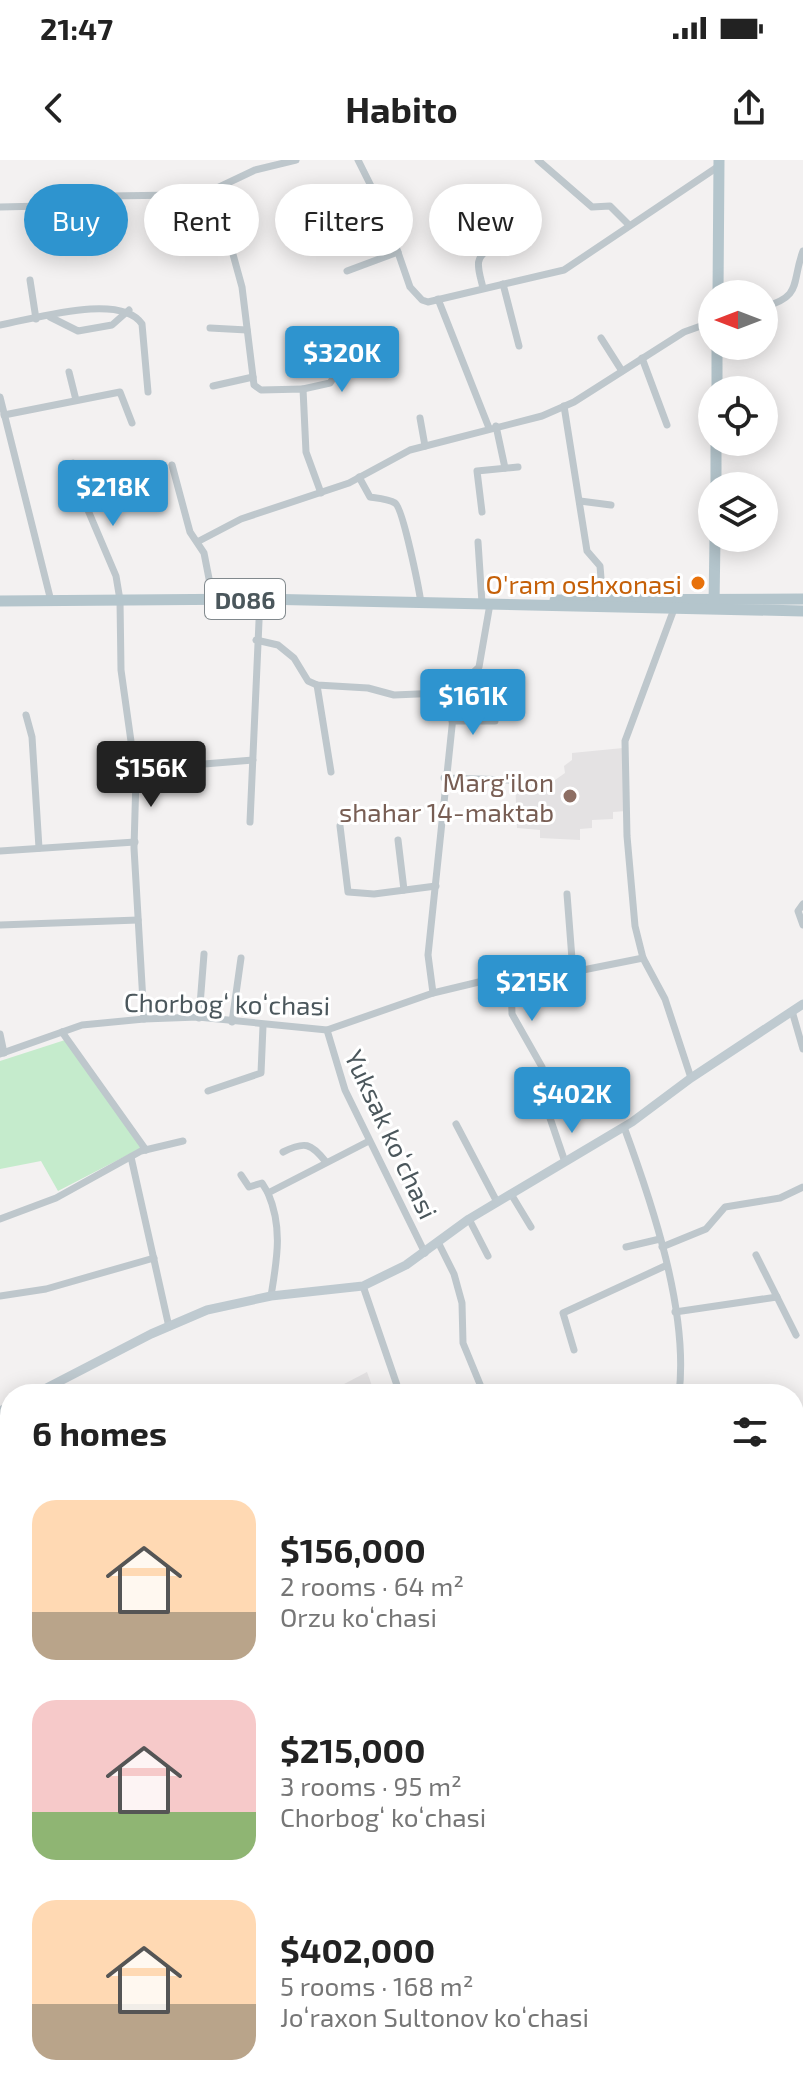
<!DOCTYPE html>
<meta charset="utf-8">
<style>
body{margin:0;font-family:"Exo 2",sans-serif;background:#f2f2f2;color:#222;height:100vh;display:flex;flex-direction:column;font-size:30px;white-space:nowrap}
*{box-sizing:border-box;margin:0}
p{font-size:26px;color:#767676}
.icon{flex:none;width:44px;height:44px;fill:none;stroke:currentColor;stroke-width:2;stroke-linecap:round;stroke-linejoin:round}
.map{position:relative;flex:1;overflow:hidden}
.side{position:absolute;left:0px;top:1224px;width:804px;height:714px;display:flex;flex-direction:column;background:#fff;border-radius:32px 32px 0 0;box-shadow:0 4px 20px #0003}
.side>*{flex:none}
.top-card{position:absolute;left:24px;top:24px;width:756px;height:72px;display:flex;gap:16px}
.needle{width:52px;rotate:270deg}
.fabs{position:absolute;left:698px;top:120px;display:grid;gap:16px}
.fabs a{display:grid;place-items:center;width:80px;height:80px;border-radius:50%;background:#fff;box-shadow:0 4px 20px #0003;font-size:40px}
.price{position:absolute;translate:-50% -68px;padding:0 18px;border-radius:8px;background:#2e94cf;color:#fff;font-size:26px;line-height:52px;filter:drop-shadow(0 2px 4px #0008)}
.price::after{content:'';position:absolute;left:50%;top:48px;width:24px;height:18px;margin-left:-12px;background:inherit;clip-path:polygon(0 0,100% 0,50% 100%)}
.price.current{background:#222;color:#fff}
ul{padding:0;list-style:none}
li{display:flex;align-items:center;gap:24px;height:200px;padding:0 32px}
li span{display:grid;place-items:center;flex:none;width:224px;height:160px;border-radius:24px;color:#555}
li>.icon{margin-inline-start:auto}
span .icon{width:96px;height:96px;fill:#fffc;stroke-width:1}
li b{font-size:34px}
h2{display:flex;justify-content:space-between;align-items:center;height:96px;padding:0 32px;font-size:34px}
.chip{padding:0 28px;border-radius:36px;background:#fff;box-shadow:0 4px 20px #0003;font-size:28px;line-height:72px}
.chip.current{background:#2e94cf;color:#fff}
.status{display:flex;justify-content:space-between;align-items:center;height:56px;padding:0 40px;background:#fff;direction:ltr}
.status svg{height:22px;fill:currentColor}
header{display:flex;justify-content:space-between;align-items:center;height:104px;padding:0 32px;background:#fff;font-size:36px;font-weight:700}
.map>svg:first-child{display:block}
.education{fill:#e4e2e3}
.green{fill:#c5ebcc}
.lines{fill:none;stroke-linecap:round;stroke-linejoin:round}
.street{stroke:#bec7cc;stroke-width:7}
.secondary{stroke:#bfcad0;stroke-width:9}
.primary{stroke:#b4c5cc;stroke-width:11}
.food-dot{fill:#e8710a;stroke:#fff;stroke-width:3}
.education-dot{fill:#8d6e63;stroke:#fff;stroke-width:3}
.labels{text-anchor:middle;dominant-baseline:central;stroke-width:6;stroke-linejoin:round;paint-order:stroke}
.shield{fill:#fff;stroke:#81898d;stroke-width:2}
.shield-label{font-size:24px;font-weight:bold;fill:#4b575c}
.food-label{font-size:26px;fill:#c56008;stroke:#fff;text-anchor:end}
.education-label{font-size:26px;fill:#785e54;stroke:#fff;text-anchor:end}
.street-label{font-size:26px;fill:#4b575c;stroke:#fff}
</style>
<div class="status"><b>21:47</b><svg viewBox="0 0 49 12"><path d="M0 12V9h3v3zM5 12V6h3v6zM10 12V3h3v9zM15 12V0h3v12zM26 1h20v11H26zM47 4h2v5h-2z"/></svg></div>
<header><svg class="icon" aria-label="back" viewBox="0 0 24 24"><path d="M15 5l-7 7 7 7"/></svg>Habito<svg class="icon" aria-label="share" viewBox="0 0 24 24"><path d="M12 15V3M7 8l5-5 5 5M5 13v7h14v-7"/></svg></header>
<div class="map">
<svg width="803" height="1937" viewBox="0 0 803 1937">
<rect width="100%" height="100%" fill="#f3f1f1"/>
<g class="education">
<path d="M623 588 626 651 613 652V659L592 660V668L580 669V680L540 678V670L517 668 515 618 555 620 565 613 564 606 572 600V593Z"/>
<path d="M367 1212 375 1234H325Z"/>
</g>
<path class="green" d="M65 880 143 987 58 1031 41 1001 0 1009V901Z"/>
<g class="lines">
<g class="street">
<path d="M358 0 384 52 410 127 422 140 428 142 564 110 719 6"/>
<path d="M538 0 592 47 610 46 629 65"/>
<path d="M215 29 242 127 254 225 261 230 303 229 306 292 321 333"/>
<path d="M0 47 44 46 108 36 178 35 215 29 255 10 296 0"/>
<path d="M347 111 398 92"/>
<path d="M30 120 36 159"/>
<path d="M503 124 519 186"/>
<path d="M483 128C479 110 472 97 491 89L486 66"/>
<path d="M438 139 489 268"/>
<path d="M764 147C803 136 791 123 803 91"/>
<path d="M50 157 78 171 112 165 129 150"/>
<path d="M0 165C34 159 121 132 142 164L148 232"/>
<path d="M210 168 247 170"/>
<path d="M601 178 622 211"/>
<path d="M642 198 667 265"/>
<path d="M69 212 76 240"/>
<path d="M213 226 253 217"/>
<path d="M303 229 330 223 334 217 332 200"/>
<path d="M0 237 51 441"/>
<path d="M564 246 587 391 600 406 603 442"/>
<path d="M4 255 120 232 132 263"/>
<path d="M420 258 425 286"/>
<path d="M496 266 505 308"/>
<path d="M73 303 87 348 116 416 120 440 121 510 136 617 134 688 144 859"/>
<path d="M172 305 190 372 204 393 213 439"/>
<path d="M359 317 370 337C377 338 389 339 395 343 403 348 419 429 421 443"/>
<path d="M580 341 611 345"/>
<path d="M482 352 477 311 518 307"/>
<path d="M199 381 241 359 349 323 410 290 542 256 574 242 684 172 712 162"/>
<path d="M478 382 482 443"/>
<path d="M674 449 625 581 627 676 635 766 643 798 665 839 691 918"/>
<path d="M256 480 278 485 294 498 308 521 317 525 368 528 394 535 441 533 455 538"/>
<path d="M317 525 331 612"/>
<path d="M26 555 32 577 39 688"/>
<path d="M452 561H495"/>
<path d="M136 617 204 604 253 600"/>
<path d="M444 618 510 620"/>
<path d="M250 662 260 439"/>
<path d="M340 666 348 732 374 734 436 726"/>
<path d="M398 680 404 730"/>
<path d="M0 691 135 682"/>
<path d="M567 734 573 812"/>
<path d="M803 744 798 751 803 765"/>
<path d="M0 765 138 760"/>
<path d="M511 818 512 854 542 907"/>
<path d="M433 833 428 795 455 538 466 519 479 507 490 444"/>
<path d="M792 851 803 889"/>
<path d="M199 858 204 794"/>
<path d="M232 862 241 798"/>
<path d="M327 870 345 930 425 1093"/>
<path d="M62 872 146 990"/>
<path d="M0 874 4 893"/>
<path d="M0 894 82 865 144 859 198 857 327 870 433 833 483 821 573 812 643 798"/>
<path d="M208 931 261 913 263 866"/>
<path d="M550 958 565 1002"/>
<path d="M456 964 497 1042"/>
<path d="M624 967C652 1043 689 1152 679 1234"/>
<path d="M283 992C305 981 311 983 326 1002"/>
<path d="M131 997 169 1167"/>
<path d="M241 1015 249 1027 262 1023 268 1033"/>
<path d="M511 1034 531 1067"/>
<path d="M0 1059 56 1038 141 991 183 981"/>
<path d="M469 1059 488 1096"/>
<path d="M438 1082 454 1114 462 1143 463 1183 484 1234"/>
<path d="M626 1087 660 1079"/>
<path d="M662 1087 706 1069 725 1047 780 1038 803 1027"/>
<path d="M756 1095 796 1175"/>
<path d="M363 1126 400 1234"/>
<path d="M0 1136 46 1129 154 1098"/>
<path d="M271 1136C277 1099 283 1068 268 1033L369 981"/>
<path d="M675 1152 777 1137"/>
<path d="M574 1190 563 1153 665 1106"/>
<path d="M59 1223 66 1234"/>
<path d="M794 1310 803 1307"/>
<path d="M794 1388 803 1407"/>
<path d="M0 1478 10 1471"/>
<path d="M794 1517 803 1510"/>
<path d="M0 1568 10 1563"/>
<path d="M794 1702 803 1698"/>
<path d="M0 1727 10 1750"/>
<path d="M802 1803 803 1813"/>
<path d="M0 1812H10"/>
<path d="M0 1826 10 1849"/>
<path d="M43 1928 47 1937"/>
<path d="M144 1928 145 1937"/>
<path d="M220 1928 221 1935"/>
<path d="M385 1928 386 1937"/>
<path d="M729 1928 732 1937"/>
<path d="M547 1937 548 1928"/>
</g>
<g class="secondary">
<path d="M35 1234 151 1174 207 1150 271 1136 363 1126 406 1105 469 1059 632 962 691 918 803 844"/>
<path d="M0 1251 10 1246"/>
</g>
<g class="primary">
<path d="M718 134 719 0"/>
<path d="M717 230V186"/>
<path d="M716 326V282"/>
<path d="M555 440 803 439"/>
<path d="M0 441 260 439 803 451"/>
<path d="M714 445 715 378"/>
</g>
</g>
<circle class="food-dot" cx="698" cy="423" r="8"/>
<circle class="education-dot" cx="570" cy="636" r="8"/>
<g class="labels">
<rect class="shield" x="205" y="419" width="80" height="40" rx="6"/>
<g class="shield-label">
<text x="245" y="439">D086</text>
</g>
<g class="food-label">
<text x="682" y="423">O'ram oshxonasi</text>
</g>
<g class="education-label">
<text x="554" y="621">Marg'ilon<tspan x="554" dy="30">shahar 14-maktab</tspan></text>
</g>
<g class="street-label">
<text transform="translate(227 843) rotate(1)">Chorbogʻ koʻchasi</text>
<text transform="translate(392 974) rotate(65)">Yuksak koʻchasi</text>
</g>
</g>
</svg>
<div class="fabs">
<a><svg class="needle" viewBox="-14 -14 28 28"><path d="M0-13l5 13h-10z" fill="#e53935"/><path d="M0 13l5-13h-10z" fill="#767676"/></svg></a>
<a><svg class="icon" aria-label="locate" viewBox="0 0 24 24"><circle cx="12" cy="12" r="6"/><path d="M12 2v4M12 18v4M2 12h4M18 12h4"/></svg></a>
<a><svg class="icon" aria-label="layers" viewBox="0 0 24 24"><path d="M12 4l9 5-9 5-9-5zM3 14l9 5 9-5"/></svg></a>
</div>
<b class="price" style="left:342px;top:234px">$320K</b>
<b class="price" style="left:113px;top:368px">$218K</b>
<b class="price" style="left:473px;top:577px">$161K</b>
<b class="price current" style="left:151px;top:649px">$156K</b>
<b class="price" style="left:532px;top:863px">$215K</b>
<b class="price" style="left:572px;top:975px">$402K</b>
<div class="top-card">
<a class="chip current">Buy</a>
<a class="chip">Rent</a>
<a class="chip">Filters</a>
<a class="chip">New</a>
</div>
<section class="side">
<h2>6 homes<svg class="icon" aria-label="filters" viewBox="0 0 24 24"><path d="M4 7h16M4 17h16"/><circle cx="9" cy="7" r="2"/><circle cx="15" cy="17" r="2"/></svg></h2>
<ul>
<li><span style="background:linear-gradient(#ffd9b3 70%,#b9a48a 0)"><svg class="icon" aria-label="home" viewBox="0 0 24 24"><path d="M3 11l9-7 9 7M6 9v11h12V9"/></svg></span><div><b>$156,000</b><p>2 rooms · 64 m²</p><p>Orzu koʻchasi</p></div></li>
<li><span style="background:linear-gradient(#f6c9c9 70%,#8fb573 0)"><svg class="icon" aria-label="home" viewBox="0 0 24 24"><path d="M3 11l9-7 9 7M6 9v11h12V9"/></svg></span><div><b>$215,000</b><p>3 rooms · 95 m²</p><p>Chorbogʻ koʻchasi</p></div></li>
<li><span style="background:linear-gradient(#ffd9b3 65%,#b9a48a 0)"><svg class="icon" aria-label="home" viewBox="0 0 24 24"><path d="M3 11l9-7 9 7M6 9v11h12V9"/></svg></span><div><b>$402,000</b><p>5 rooms · 168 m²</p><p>Joʻraxon Sultonov koʻchasi</p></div></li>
</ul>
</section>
</div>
